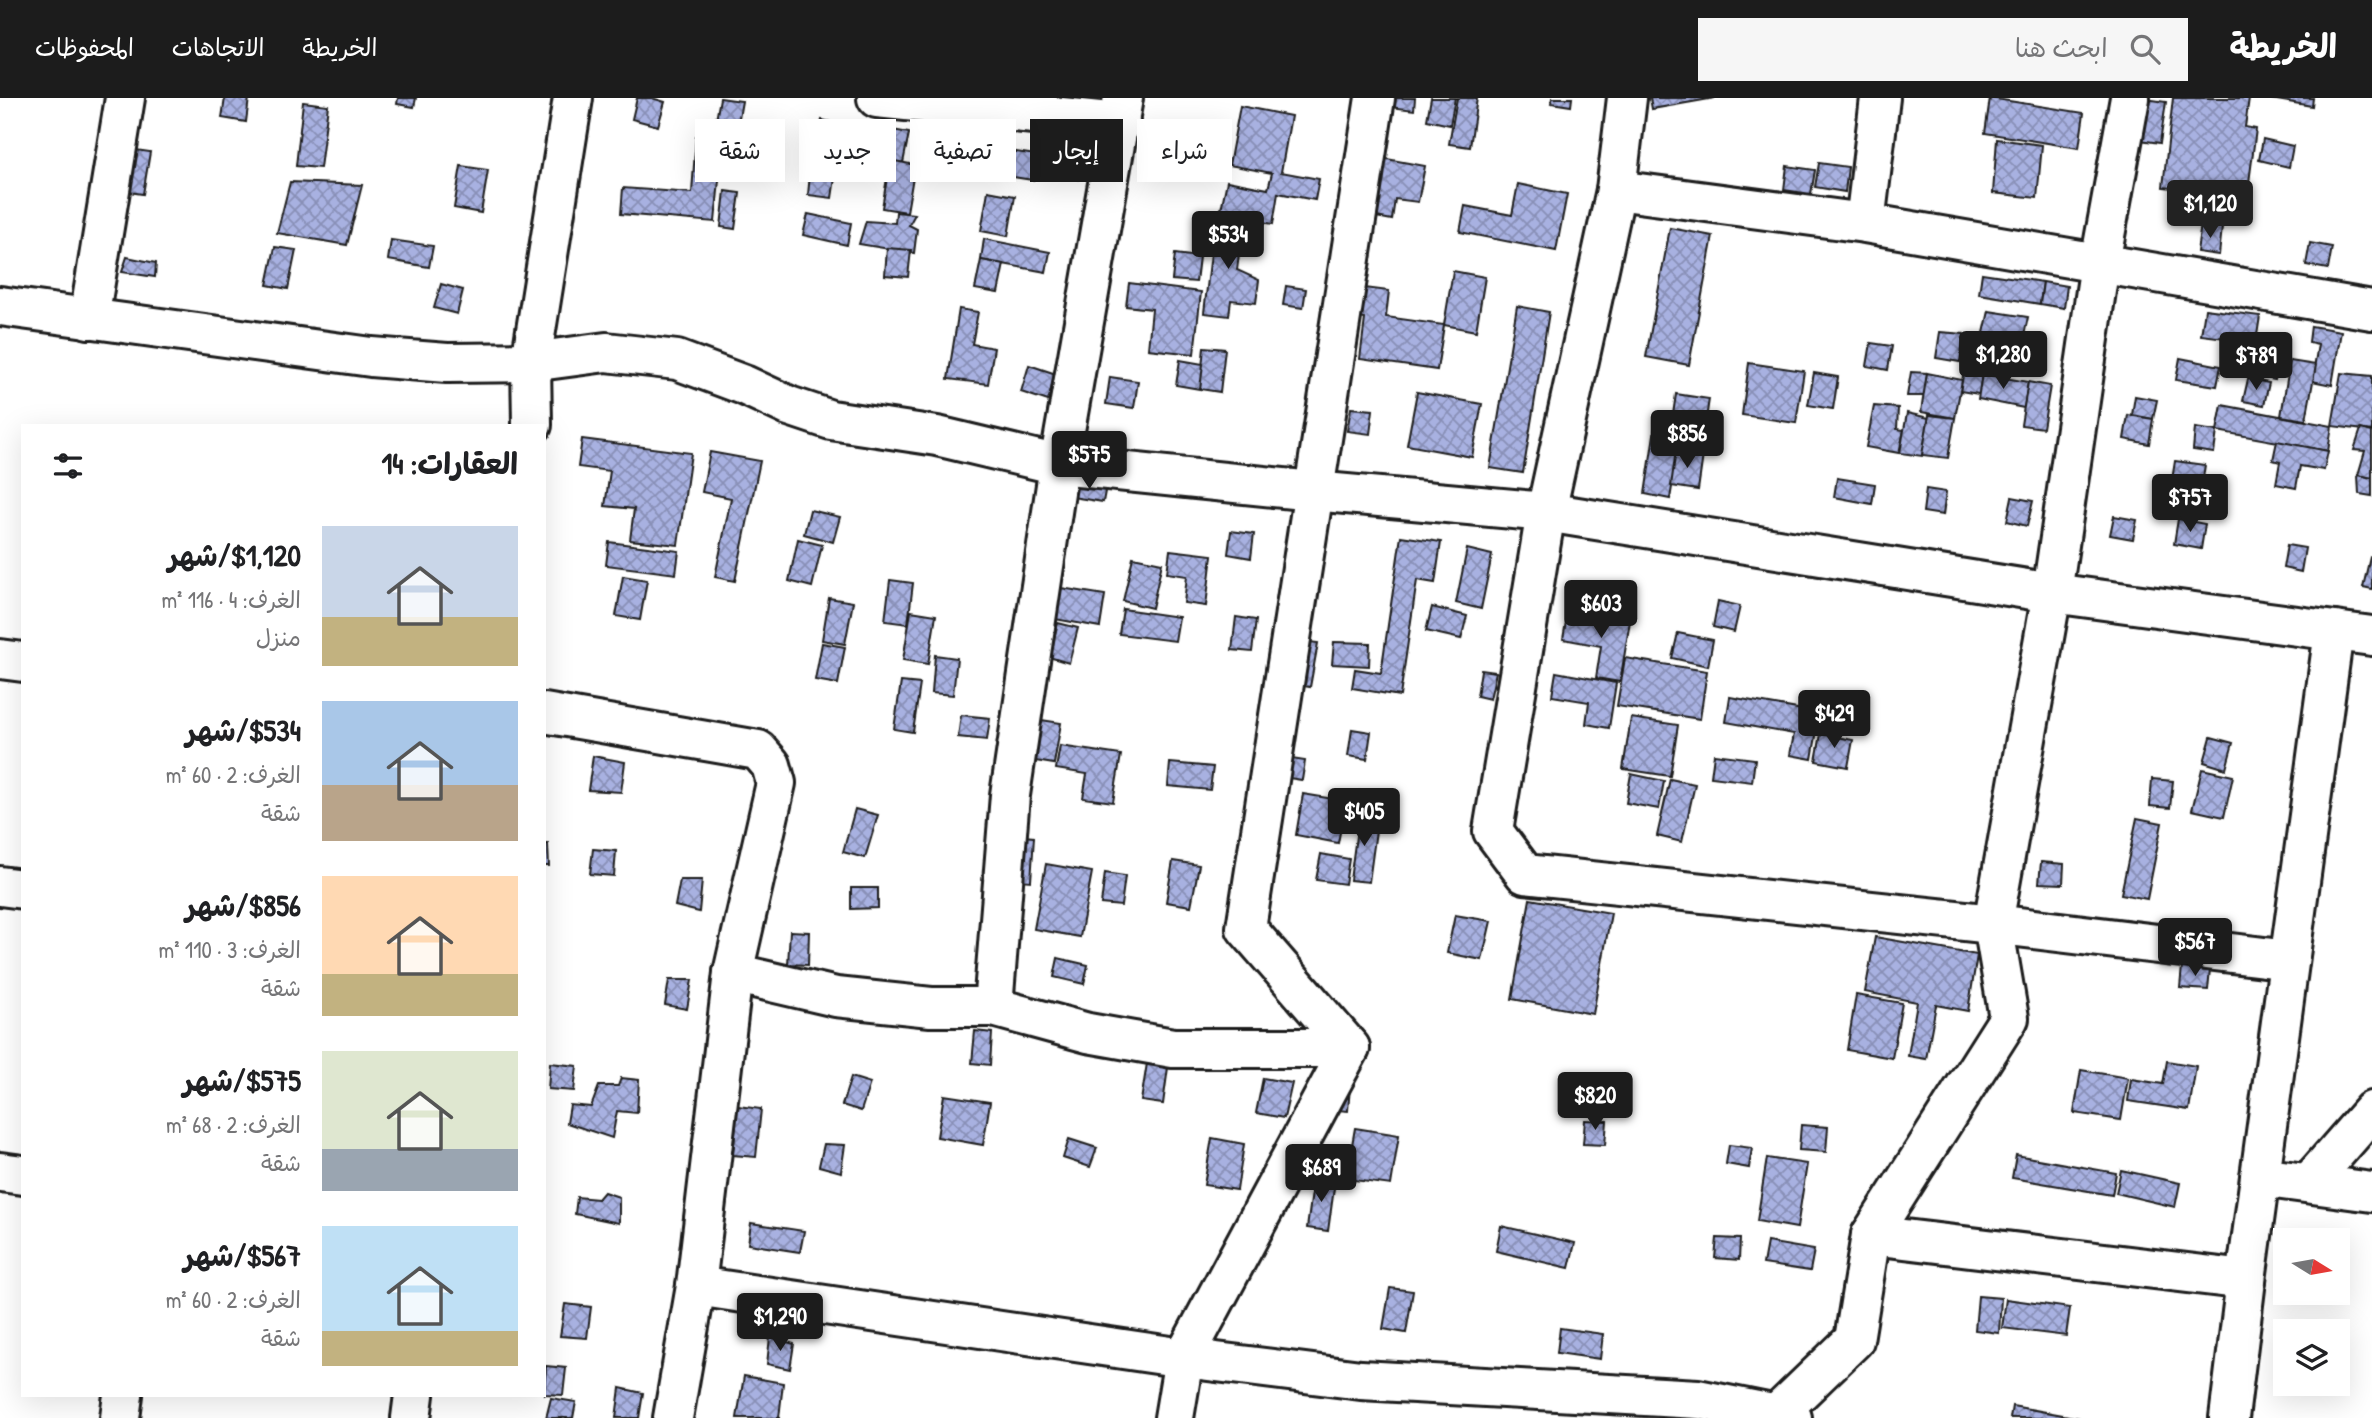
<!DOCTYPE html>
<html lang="ar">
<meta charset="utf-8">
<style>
body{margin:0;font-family:"Patrick Hand","Playpen Sans Arabic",sans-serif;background:#f6f6f6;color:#202124;direction:rtl;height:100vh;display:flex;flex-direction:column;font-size:26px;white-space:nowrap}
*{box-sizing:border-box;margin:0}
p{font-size:23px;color:#757577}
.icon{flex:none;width:38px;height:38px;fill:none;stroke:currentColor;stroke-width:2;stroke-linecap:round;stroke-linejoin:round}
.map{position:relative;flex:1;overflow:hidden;direction:ltr}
.panel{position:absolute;left:21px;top:326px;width:525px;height:973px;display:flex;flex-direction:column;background:#fff;border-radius:0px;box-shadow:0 7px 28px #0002;direction:rtl}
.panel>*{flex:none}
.guide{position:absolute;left:567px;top:21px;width:665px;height:63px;direction:rtl;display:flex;gap:14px}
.needle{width:46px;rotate:101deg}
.controls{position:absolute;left:2273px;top:1130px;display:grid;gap:14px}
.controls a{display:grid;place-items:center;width:77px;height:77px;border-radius:0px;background:#fff;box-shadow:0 7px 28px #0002;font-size:35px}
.price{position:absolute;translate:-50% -60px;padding:0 16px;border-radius:7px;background:#1c1c1c;color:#fff;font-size:23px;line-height:46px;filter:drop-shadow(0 2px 4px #0008)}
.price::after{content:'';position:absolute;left:50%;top:42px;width:21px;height:16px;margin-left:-10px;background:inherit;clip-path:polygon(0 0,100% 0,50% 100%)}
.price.on{background:#222;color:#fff}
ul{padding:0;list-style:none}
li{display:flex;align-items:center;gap:21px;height:175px;padding:0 28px}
li span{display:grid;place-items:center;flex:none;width:196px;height:140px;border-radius:0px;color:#555}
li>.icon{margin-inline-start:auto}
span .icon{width:84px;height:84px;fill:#fffc;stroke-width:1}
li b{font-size:30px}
h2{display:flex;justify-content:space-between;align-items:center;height:84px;padding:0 28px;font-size:30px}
.pill{padding:0 24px;border-radius:0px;background:#fff;box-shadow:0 7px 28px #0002;font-size:24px;line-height:63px}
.pill.on{background:#1c1c1c;color:#fff}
header{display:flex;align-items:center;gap:42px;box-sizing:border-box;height:98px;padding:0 35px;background:#1c1c1c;color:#fff}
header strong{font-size:33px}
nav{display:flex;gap:38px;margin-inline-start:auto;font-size:24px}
.search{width:490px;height:63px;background:#f6f6f6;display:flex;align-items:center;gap:18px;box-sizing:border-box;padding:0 24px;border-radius:0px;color:#757577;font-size:26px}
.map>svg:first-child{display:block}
.building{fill:url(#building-cross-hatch);stroke:#1c1c1c;stroke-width:2}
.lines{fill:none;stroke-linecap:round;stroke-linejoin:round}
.minor-casing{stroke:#1c1c1c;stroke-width:44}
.minor{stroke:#fff;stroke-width:38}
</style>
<header>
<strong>الخريطة</strong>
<div class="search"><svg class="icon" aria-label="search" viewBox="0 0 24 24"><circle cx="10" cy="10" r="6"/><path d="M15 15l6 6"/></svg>ابحث هنا</div>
<nav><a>الخريطة</a><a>الاتجاهات</a><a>المحفوظات</a></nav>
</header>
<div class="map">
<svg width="2372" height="1320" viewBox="0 0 2372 1320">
<defs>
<pattern id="building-cross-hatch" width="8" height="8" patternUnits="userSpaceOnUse" patternTransform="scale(1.75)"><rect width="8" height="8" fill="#a8b1e1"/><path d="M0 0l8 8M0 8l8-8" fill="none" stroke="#888fb6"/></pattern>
</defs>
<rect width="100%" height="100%" fill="#fff"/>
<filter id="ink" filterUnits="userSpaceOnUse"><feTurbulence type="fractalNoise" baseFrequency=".0143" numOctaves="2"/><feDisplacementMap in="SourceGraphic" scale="14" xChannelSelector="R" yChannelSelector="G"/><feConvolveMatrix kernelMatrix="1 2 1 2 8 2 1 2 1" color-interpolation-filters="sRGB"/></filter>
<g filter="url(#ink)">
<g class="building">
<path d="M225 0H249L246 24 222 20Z"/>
<path d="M398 0H416L414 9 397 6Z"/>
<path d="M637 0H652L665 4 658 28 632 21Z"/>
<path d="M720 0 742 3 737 31 715 28Z"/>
<path d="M1391 0H1415L1414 12 1390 9Z"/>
<path d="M1431 0H1455L1450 27 1427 22Z"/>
<path d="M1457 0H1477L1470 49 1449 46Z"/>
<path d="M1552 0H1572L1571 8 1551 5Z"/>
<path d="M1650 0H1715L1652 11Z"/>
<path d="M1990 0 2084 15 2079 50 1985 35Z"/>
<path d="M2173 0H2249L2245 29 2256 31 2247 100 2163 89Z"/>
<path d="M2265 0H2313L2312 8Z"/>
<path d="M2146 1 2166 4 2160 45 2140 42Z"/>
<path d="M303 4 328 7 320 70 296 68Z"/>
<path d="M1240 8 1291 18 1281 74 1319 81 1315 102 1278 95 1273 126 1220 116 1227 83 1268 91 1272 75 1229 67Z"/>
<path d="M822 22 844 27 839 48 817 43Z"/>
<path d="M887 31 909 35 903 65 881 61Z"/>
<path d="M696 38 723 40 715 124 621 116 623 90 692 95Z"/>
<path d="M1997 41 2042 47 2037 100 1993 95Z"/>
<path d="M2263 41 2293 48 2289 69 2259 62Z"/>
<path d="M990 50 1036 57 1033 82 987 75Z"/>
<path d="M129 51 150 54 143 96 122 93Z"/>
<path d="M1376 59 1425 68 1418 104 1395 101 1392 122 1366 117Z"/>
<path d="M890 62 915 67 907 114 882 110Z"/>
<path d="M1063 62 1080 64 1078 81 1061 78Z"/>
<path d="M1819 65 1848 69 1845 94 1815 89Z"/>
<path d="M461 68 488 72 481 115 454 110Z"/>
<path d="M1787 68 1815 72 1811 96 1784 92Z"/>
<path d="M810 76 835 80 832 100 808 97Z"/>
<path d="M290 84 362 87 347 147 277 135Z"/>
<path d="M1518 86 1567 96 1556 153 1460 134 1465 108 1512 117Z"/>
<path d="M725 93 740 95 735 131 721 129Z"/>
<path d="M988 93 1015 98 1008 138 981 133Z"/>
<path d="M896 114 915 116 909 127 917 131 914 155 859 146 866 123 895 125Z"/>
<path d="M808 116 851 125 847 147 803 137Z"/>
<path d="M1215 121 1243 124 1237 172 1259 182 1256 205 1231 202 1229 218 1204 215Z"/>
<path d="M2201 126 2222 129 2219 157 2197 154Z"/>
<path d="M1670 130 1713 138 1689 267 1646 259Z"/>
<path d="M984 141 1050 154 1046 174 981 162Z"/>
<path d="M391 142 433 148 429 169 388 162Z"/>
<path d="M2310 145 2332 149 2328 171 2306 167Z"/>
<path d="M275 149 296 152 288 191 267 187Z"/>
<path d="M887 150 911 152 908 179 885 177Z"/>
<path d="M1175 156 1199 159 1196 184 1172 182Z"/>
<path d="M127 159 156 165 155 179 122 174Z"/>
<path d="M981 162 1004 166 998 195 975 191Z"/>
<path d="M1453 173 1485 179 1476 233 1444 227Z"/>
<path d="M1982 175 2043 184 2040 206 1979 196Z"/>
<path d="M2043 184 2067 188 2064 210 2040 206Z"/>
<path d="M1129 185 1201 194 1194 256 1148 251 1152 211 1126 208Z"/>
<path d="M441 186 463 192 457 216 434 210Z"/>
<path d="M1286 188 1306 191 1303 210 1283 207Z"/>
<path d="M1357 189 1389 193 1386 219 1444 227 1437 272 1360 261 1365 221 1352 219Z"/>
<path d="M1517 208 1549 214 1523 375 1490 370Z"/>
<path d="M959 211 978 214 972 246 994 250 988 286 948 281Z"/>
<path d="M2205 211 2260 218 2256 244 2201 237Z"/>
<path d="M1989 213 2028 219 2017 270 1977 266Z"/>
<path d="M2311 228 2341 233 2332 287 2312 283 2318 246 2309 244Z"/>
<path d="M1940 234 1964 236 1960 264 1936 260Z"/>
<path d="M1871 245 1892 248 1888 272 1867 268Z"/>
<path d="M1204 249 1225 251 1220 294 1200 291Z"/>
<path d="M2254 252 2280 258 2275 282 2249 277Z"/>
<path d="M2180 260 2221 268 2217 288 2176 282Z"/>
<path d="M1180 262 1203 266 1200 291 1176 287Z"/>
<path d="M2290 263 2316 267 2306 322 2281 318Z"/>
<path d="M1749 265 1804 273 1796 325 1742 317Z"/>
<path d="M1029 267 1056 276 1048 303 1021 294Z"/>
<path d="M1964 273 1982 276 1979 296 1960 293Z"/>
<path d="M1911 274 1927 275 1924 298H1907Z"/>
<path d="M1814 275 1838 279 1833 311 1808 307Z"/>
<path d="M1927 275 1962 282 1955 320 1921 314Z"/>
<path d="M2341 275 2372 278V333L2332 328Z"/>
<path d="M1982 276 2028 284 2024 310 1978 301Z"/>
<path d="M1110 279 1138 283 1134 310 1106 306Z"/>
<path d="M2248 281 2269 285 2264 307 2243 303Z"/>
<path d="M2028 284 2050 288 2043 330 2021 327Z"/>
<path d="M1417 294 1482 306 1472 359 1407 347Z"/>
<path d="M1676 296 1709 301 1703 342 1670 337Z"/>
<path d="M2135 298 2157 302 2153 321 2132 317Z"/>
<path d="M2222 307 2332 328 2328 353 2217 333Z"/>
<path d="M1874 308 1898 310 1897 331 1904 332 1899 355 1866 349Z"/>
<path d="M1351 310 1373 312 1370 336 1347 333Z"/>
<path d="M1907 315 1929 320 1922 358 1900 355Z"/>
<path d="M1929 317 1955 320 1948 360 1922 357Z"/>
<path d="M2128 317 2153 321 2149 346 2124 341Z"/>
<path d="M1655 330 1681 334 1670 401 1645 396Z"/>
<path d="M2195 330 2217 333 2214 355 2193 352Z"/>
<path d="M2361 331 2372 334V380L2358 377 2365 353 2354 352Z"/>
<path d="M582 341 691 355 678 447 630 442 634 411 605 408 610 373 578 369Z"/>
<path d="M2277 343 2328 353 2324 372 2300 368 2296 390 2276 386 2280 364 2273 362Z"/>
<path d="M1676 352 1703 357 1698 392 1671 388Z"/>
<path d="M710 354 760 363 735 483 715 479 731 400 702 394Z"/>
<path d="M2175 363 2205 367 2198 411 2168 407Z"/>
<path d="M2358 377 2372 380V398L2359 396Z"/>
<path d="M1837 380 1875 386 1872 406 1834 399Z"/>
<path d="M1074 383 1106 388 1103 404 1072 399Z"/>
<path d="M1926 391 1946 394 1943 417 1923 414Z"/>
<path d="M2012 399 2033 403 2027 428 2007 423Z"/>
<path d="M810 412 840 419 833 444 804 436Z"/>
<path d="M2114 418 2137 422 2133 441 2110 437Z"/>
<path d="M2178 421 2205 426 2201 451 2174 446Z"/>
<path d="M1231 433 1254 436 1251 460 1228 456Z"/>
<path d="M1401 438 1441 444 1435 485 1417 482 1400 598 1352 590 1355 571 1381 575Z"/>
<path d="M798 441 822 447 812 489 789 483Z"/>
<path d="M609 444 679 453 676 476 606 467Z"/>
<path d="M2287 447 2305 450 2301 474 2283 470Z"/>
<path d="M1467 451 1492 457 1481 511 1456 505Z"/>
<path d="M1170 452 1212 457 1206 508 1184 505 1187 478 1167 475Z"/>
<path d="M1133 459 1162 465 1152 510 1123 503Z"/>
<path d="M2370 459H2372V491L2363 489Z"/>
<path d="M623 478 647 482 640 522 616 518Z"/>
<path d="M890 482 913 485 908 526 885 523Z"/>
<path d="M1061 490 1105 497 1100 529 1055 521Z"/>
<path d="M829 500 853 504 845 546 822 542Z"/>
<path d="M1718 503 1740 508 1734 534 1713 529Z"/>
<path d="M1432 509 1467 518 1461 541 1426 533Z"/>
<path d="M1123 511 1179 519 1175 543 1119 536Z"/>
<path d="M1568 512 1630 523 1620 584 1596 580 1601 548 1563 541Z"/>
<path d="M911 513 936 517 928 566 903 562Z"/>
<path d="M1236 519 1256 522 1252 554 1232 552Z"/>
<path d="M1058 525 1078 530 1069 565 1049 559Z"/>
<path d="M1678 535 1713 542 1708 568 1672 560Z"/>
<path d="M1294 542 1318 545 1310 589 1287 585Z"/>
<path d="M1334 544 1370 545 1369 568 1332 566Z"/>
<path d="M822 545 845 549 838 586 815 582Z"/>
<path d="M935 557 957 560 953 597 932 595Z"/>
<path d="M1625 560 1707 573 1700 621 1617 608Z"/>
<path d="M1481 572 1496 574 1490 601 1477 598Z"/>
<path d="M1556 574 1616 585 1609 630 1586 626 1589 604 1552 598Z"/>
<path d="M901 584 920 586 913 634 894 631Z"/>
<path d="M1730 599 1820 615 1812 661 1790 657 1794 636 1726 624Z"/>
<path d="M961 617 990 620 987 642 958 639Z"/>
<path d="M1631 620 1678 627 1670 678 1623 671Z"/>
<path d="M1035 621 1061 625 1054 666 1029 662Z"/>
<path d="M1352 631 1371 634 1367 661 1348 658Z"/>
<path d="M1821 636 1853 642 1848 669 1816 663Z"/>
<path d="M2211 639 2233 645 2226 671 2204 664Z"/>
<path d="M1060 648 1121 657 1113 704 1083 700 1087 676 1056 671Z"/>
<path d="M1714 656 1755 661 1752 684 1711 679Z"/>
<path d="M593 658 625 664 621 694 588 692Z"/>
<path d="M1279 659 1305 663 1302 682 1276 678Z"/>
<path d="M1170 665 1213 669 1210 692 1168 688Z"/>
<path d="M2202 671 2233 678 2224 719 2192 712Z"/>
<path d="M1631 676 1664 683 1659 711 1626 705Z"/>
<path d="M1670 681 1695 686 1682 744 1657 738Z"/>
<path d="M2152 681 2173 683 2170 710 2150 708Z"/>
<path d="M1360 693 1383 699 1379 716 1355 710Z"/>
<path d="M1303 696 1346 703 1338 745 1296 737Z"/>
<path d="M855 711 878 717 865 760 843 754Z"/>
<path d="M1359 716 1378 718 1369 784 1350 782Z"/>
<path d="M2137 720 2162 725 2147 801 2121 796Z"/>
<path d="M1011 737 1034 739 1031 783 1008 781Z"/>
<path d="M544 746H548L549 768H544Z"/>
<path d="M593 751 616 753 614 778 590 776Z"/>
<path d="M1321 756 1349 761 1345 786 1316 782Z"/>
<path d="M1173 763 1199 767 1191 808 1166 804Z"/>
<path d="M2041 764 2064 766 2063 786 2039 785Z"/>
<path d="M1046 766 1092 774 1080 839 1034 831Z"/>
<path d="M1105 775 1125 778 1121 808 1101 806Z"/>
<path d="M680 782H702L699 814 675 808Z"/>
<path d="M851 790H878V810L851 811Z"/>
<path d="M1530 801 1611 815 1593 916 1512 901Z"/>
<path d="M1455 817 1491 823 1482 862 1447 855Z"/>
<path d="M790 833 809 834 808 867 788 866Z"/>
<path d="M1875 839 1977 857 1968 913 1936 907 1926 961 1908 958 1917 904 1865 894Z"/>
<path d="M1058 860 1088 867 1084 886 1054 879Z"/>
<path d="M2182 868 2210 871 2208 892 2180 890Z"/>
<path d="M669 882H692L687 911 665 907Z"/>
<path d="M1856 897 1902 905 1892 960 1847 952Z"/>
<path d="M975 933 992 935 990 967 972 965Z"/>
<path d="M1148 959 1169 962 1163 1006 1141 1003Z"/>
<path d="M2167 963 2196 968 2189 1012 2128 1003 2131 981 2163 986Z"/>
<path d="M550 965 577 968 574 993 548 991Z"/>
<path d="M2081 972 2128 980 2121 1022 2074 1015Z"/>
<path d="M851 979 870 985 861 1013 842 1007Z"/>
<path d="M621 980 639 982 637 1015 617 1013 612 1040 567 1025 570 1007 591 1009 599 988H618Z"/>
<path d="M1263 980 1292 985 1284 1020 1256 1015Z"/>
<path d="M1350 989 1348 1013 1325 1011Z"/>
<path d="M944 997 990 1004 983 1047 937 1039Z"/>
<path d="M738 1008 761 1011 756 1059 733 1057Z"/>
<path d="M1585 1022 1607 1023 1605 1047 1583 1046Z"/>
<path d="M1801 1027 1828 1029 1826 1054 1799 1052Z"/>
<path d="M1355 1030 1399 1037 1391 1087 1346 1081Z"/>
<path d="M1212 1040 1244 1046 1237 1092 1204 1087Z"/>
<path d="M1069 1041 1097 1050 1090 1069 1063 1060Z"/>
<path d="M824 1046 845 1047 841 1074 819 1068Z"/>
<path d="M1729 1047 1752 1050 1749 1070 1726 1066Z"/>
<path d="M2016 1057 2116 1075 2112 1097 2012 1080Z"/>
<path d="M1767 1060 1807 1066 1797 1130 1757 1123Z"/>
<path d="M2121 1072 2180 1085 2175 1109 2116 1095Z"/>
<path d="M1314 1080 1335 1083 1328 1133 1307 1130Z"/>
<path d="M604 1094 619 1099V1125L575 1116 577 1099 598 1101Z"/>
<path d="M751 1125 804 1133 800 1154 748 1146Z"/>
<path d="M1501 1128 1575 1145 1569 1170 1496 1153Z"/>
<path d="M1717 1140 1740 1141 1739 1162 1715 1160Z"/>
<path d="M1767 1144 1814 1152 1810 1173 1763 1166Z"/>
<path d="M1390 1190 1413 1193 1406 1235 1383 1231Z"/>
<path d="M1978 1198 2001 1200 1999 1235 1975 1232Z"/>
<path d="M2006 1201 2070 1210 2066 1238 2002 1230Z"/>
<path d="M565 1206 591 1209 587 1240 560 1238Z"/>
<path d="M1560 1230 1603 1236 1600 1261 1557 1255Z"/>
<path d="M770 1239 794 1246 790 1271 767 1266Z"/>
<path d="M546 1268 566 1270 563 1297 544 1296Z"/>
<path d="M744 1278 783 1285 779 1320H737Z"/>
<path d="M620 1290 643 1295 639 1320H616Z"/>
<path d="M551 1300 576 1304 573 1320H546Z"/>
<path d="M2012 1308 2080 1320H2010Z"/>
</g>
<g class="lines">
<g class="minor-casing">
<g id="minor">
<path d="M877 0 1120 25"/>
<path d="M1627 0 1616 92 1546 414 1493 733 1525 776 1993 826 2289 862"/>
<path d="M1616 92 1865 125 2372 212"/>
<path d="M1865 125 1880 0"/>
<path d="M0 208 371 259 447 265 531 264 606 254 677 262 744 287 789 308 831 322 937 338 1059 367 1313 393 1546 414 2052 495 2372 538"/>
<path d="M89 221 125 0"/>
<path d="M532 327 531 264 573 0"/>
<path d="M0 561 23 564"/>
<path d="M544 615 758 652 771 667 776 685 733 875 696 1188 673 1320"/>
<path d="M0 788 23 791"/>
<path d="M733 875 836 899 931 909H993L1088 935 1173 950H1350"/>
<path d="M993 909 1010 697 1059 367 1123 0"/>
<path d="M0 1074 23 1077"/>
<path d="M2260 1079 2372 1094"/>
<path d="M2309 1085 2372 1013"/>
<path d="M1871 1137 2246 1182"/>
<path d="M696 1188 1184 1260 1361 1282 1698 1301 1792 1320"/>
<path d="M1776 1317 1854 1242 1871 1137 2009 920 1993 826 2052 495 2100 165 2130 0"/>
<path d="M120 1320 123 1297"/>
<path d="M411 1320 414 1297"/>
<path d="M1174 1320 1184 1260 1350 950 1246 830 1375 0"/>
<path d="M2229 1320 2246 1182 2334 533"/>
</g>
</g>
<use href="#minor" class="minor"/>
</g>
</g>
</svg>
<div class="controls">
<a><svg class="needle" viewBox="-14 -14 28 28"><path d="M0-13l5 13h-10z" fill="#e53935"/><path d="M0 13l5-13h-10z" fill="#757577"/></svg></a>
<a><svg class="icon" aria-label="layers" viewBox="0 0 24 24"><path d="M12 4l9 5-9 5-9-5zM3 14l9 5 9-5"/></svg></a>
</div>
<b class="price on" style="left:2210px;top:142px">$1,120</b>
<b class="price" style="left:1228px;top:173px">$534</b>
<b class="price" style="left:2003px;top:293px">$1,280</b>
<b class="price" style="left:2256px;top:294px">$789</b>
<b class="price" style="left:1687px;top:372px">$856</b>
<b class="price" style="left:1089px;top:393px">$575</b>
<b class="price" style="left:2190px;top:436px">$757</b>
<b class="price" style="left:1601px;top:542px">$603</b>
<b class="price" style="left:1834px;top:652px">$429</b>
<b class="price" style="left:1364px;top:750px">$405</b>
<b class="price" style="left:2195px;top:880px">$567</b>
<b class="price" style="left:1595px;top:1034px">$820</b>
<b class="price" style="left:1321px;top:1106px">$689</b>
<b class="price" style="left:780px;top:1255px">$1,290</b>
<div class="guide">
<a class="pill">شراء</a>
<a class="pill on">إيجار</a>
<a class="pill">تصفية</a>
<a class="pill">جديد</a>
<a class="pill">شقة</a>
</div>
<section class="panel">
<h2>العقارات: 14<svg class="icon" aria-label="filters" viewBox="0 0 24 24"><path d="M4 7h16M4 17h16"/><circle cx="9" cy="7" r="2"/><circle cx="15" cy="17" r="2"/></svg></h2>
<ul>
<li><span style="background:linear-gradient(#c9d6e8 65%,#c2b280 0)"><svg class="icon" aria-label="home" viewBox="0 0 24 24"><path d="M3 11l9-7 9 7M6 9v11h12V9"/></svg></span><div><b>$1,120/شهر</b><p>الغرف: 4 · 116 m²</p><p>منزل</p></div></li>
<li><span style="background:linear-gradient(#a9c7e8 60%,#b9a48a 0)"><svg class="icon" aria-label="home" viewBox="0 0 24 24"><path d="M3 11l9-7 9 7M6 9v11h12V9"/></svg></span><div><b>$534/شهر</b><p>الغرف: 2 · 60 m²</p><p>شقة</p></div></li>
<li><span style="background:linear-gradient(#ffd9b3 70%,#c2b280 0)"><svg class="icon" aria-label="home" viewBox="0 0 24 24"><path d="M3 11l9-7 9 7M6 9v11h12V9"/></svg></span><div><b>$856/شهر</b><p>الغرف: 3 · 110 m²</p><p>شقة</p></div></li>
<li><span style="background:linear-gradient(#dfe7d0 70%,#9aa5b1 0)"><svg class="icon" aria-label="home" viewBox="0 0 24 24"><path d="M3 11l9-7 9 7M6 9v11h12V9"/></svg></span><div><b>$575/شهر</b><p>الغرف: 2 · 68 m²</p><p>شقة</p></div></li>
<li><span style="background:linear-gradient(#bfe0f5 75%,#c2b280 0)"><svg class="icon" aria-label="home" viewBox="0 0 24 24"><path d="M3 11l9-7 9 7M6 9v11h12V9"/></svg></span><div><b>$567/شهر</b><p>الغرف: 2 · 60 m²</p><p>شقة</p></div></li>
</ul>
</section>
</div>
